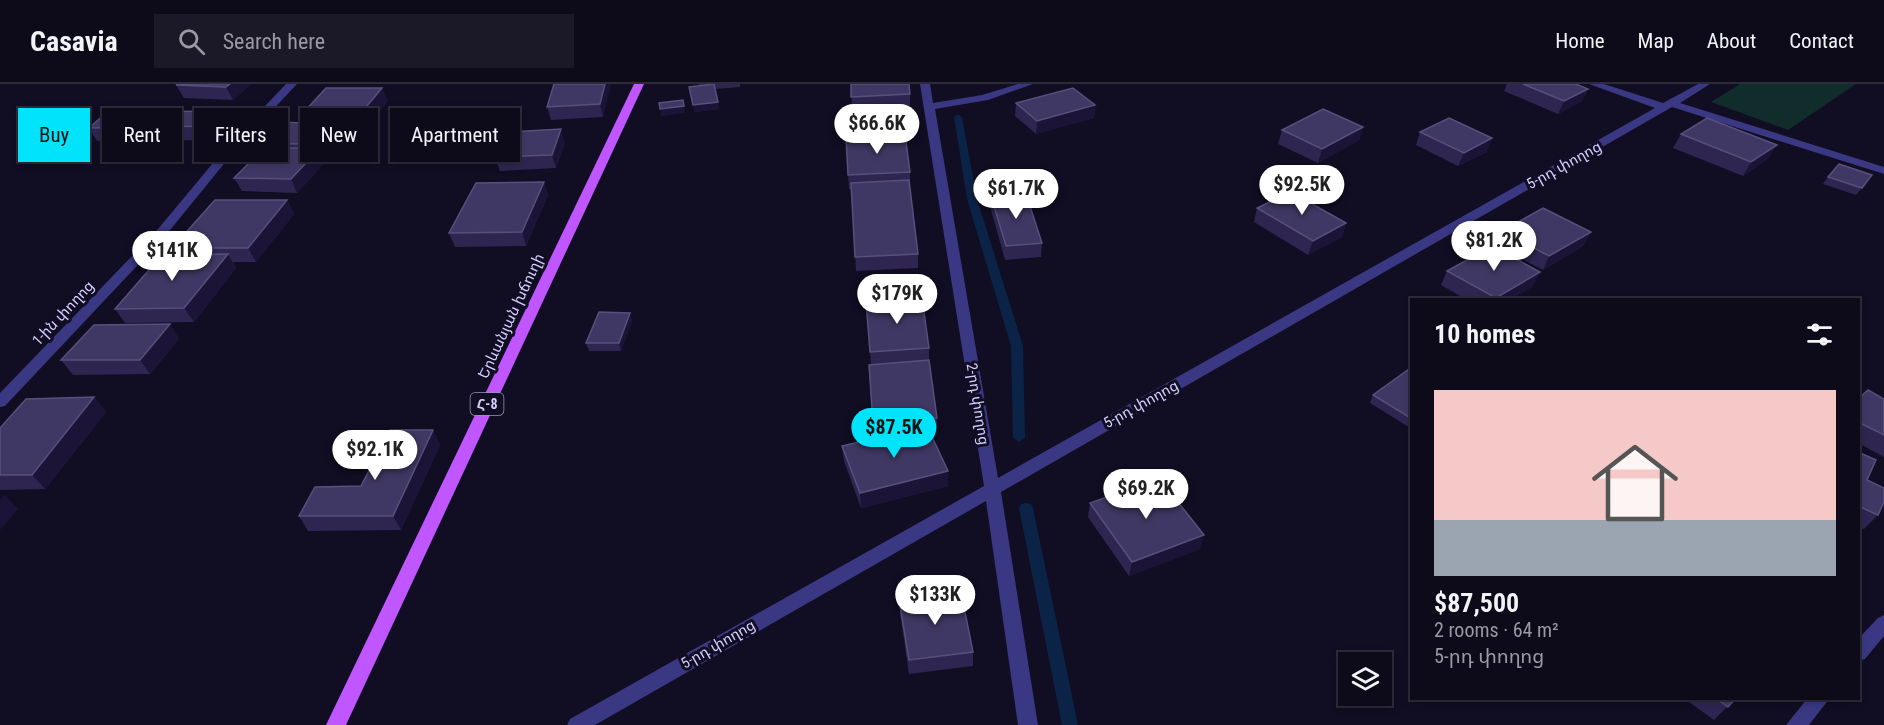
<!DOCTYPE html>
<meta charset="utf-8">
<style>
body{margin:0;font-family:"Roboto Condensed","Noto Sans Armenian",sans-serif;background:#1b1827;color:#f1f3f6;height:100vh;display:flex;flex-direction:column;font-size:22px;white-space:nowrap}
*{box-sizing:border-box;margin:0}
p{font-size:20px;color:#9a9aa2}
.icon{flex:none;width:33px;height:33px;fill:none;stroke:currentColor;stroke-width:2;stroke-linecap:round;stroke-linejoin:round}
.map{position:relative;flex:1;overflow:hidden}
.drawer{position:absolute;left:1410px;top:214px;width:450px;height:402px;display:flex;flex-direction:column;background:#0d0a1a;border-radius:0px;box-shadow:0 3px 9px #0003,0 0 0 2px #2d2b39}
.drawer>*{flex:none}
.top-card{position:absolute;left:18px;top:24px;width:570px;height:54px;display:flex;gap:12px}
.controls{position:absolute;left:1338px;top:568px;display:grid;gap:12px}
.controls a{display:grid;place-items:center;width:54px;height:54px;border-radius:0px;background:#0d0a1a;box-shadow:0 3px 9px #0003,0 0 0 2px #2d2b39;font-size:30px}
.price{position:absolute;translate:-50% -51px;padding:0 14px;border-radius:21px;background:#fff;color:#222;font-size:20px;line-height:39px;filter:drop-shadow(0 2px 3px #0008)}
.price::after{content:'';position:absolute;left:50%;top:36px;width:18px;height:14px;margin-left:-9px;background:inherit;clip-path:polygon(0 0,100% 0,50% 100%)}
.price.on{background:#00e3fa;color:#111}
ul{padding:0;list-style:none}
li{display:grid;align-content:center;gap:12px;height:318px;padding:0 24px}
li+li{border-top:2px solid #2d2b39}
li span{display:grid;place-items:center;height:186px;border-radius:0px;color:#555}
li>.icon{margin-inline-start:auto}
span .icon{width:108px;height:108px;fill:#fffc;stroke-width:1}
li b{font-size:26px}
h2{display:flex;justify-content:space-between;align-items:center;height:72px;padding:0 24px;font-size:26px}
.pill{padding:0 21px;border-radius:0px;background:#0d0a1a;box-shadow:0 3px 9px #0003,0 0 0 2px #2d2b39;font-size:21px;line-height:54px}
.pill.on{background:#00e3fa;color:#111}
header{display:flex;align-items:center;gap:36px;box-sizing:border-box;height:84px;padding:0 30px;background:#0d0a1a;border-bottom:2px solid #2d2b39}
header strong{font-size:28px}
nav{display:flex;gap:33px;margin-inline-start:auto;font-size:21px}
.search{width:420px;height:54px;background:#1b1827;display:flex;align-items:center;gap:15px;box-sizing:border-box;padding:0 21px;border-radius:0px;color:#9a9aa2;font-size:22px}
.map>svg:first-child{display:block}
.green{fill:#102d2b}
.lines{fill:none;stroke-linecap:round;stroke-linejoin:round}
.stream{fill:#0c2348;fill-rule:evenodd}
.lane{fill:#3a3882;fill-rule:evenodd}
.street{fill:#3a3882;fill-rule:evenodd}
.primary{fill:#bf56ff;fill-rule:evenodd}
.wall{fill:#2e2651}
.shaded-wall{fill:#1b1437}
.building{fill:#403864;stroke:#57507c;stroke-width:1.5}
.labels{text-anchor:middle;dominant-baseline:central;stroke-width:6;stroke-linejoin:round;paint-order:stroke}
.shield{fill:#110d23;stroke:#9a95bd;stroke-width:1.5}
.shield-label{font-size:14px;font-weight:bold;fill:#d4cfff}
.street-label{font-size:15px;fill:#d4cfff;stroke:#110d23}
</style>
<header>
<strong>Casavia</strong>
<div class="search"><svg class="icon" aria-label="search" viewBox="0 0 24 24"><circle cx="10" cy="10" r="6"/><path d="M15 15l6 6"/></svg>Search here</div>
<nav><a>Home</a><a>Map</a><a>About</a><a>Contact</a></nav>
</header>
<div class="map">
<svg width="1884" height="641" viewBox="0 0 1884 641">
<rect width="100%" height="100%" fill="#110d23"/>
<path class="green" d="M1740 0H1856L1788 46 1711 18Z"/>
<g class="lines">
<g class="stream">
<path d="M958 30 962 33 977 115 1023 262 1025 354 1019 358 1013 354 1011 262 967 115 954 33Z"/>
<path d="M1026 419 1031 420 1033 424 1078 641H1062L1019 424 1021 420Z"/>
</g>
<g class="lane">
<path d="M1884 531V552L1865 575 1858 577V555L1878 534Z"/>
<path d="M1807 615H1829L1809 641H1786Z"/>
</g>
<g class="street">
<path d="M286 0H297L236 65 166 151 5 322 0 323V309L158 145 228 61Z"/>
<path d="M920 0H930L933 19 982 11 1018 0H1033L988 16 935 25 998 394 1655 24 1589 0H1604L1663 19 1698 0H1710L1680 19 1884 83V90L1672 23 1001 408 1038 641H1018L986 417 595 641H567L570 635 984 402Z"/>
</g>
<path class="primary" d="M634 0H644L346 641H326Z"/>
</g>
<g class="wall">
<path d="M251 0 233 16 184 14 176 1Z"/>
<path d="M554 0H610L603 33 551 36 547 23Z"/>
<path d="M699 0H740V3L715 5 719 25 694 28Z"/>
<path d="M851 0 910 10V23L852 25Z"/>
<path d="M1507 0H1576L1588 5 1582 17 1558 30 1504 7Z"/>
<path d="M388 17 367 42H357L362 54 344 74H323L325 78 297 109 242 107 234 94 261 67 257 59 307 39 303 29Z"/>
<path d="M1016 19 1095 21 1094 34 1036 50 1015 32Z"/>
<path d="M230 27 237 40 222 56 97 57 89 44Z"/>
<path d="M1363 43 1359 56 1318 79 1278 60 1282 46Z"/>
<path d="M1420 48 1487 68 1458 82 1416 61Z"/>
<path d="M1681 50 1769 74 1743 92 1673 64Z"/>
<path d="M846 53 910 88V102H909L918 170V184L856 187 852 105H849Z"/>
<path d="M565 59 556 84 500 87 495 73Z"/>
<path d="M1872 91 1856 111 1823 100 1828 93Z"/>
<path d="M544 98 548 111 526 162 455 163 449 149Z"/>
<path d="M991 112 1042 159 1041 173 1005 176 991 126Z"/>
<path d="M287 116 294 130 256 178H233L236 184 194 238 125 239 115 225 176 170 172 164Z"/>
<path d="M1257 124 1346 139 1342 153 1308 171 1254 138Z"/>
<path d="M1502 147 1591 148 1583 162 1543 186 1496 161Z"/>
<path d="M1447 187 1533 202 1510 216H1467L1441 201Z"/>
<path d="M866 217 929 264V278L937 334V348L930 349 948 402 861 424 844 377 842 362 885 352 874 353 869 281 871 280Z"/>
<path d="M630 229 632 237 621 267H589L586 259Z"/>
<path d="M170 240 179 255 150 290 73 291 61 276Z"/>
<path d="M1412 283V345L1370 319 1373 311Z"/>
<path d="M94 313 106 328 45 405 0 406V344Z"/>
<path d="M1858 315H1884V373L1858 359Z"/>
<path d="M433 346 440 361 401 446 308 447 299 432 361 402Z"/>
<path d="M1858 368 1878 431 1864 445 1858 443Z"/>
<path d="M1090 419 1200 465 1129 492 1088 433Z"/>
<path d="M899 515 973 568V582L909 590 900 529Z"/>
<path d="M1685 615H1735L1714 636Z"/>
</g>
<g class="shaded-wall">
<path d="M230 0H251L233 16 226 3Z"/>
<path d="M605 0H610L611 2 603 33 600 20Z"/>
<path d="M382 4 388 17 367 42 361 29Z"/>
<path d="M1588 5 1582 17 1558 30 1564 17Z"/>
<path d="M718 18 719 25 694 28 693 21Z"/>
<path d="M1095 21 1094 34 1036 50 1037 37Z"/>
<path d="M684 22 685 29 661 32 660 25Z"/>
<path d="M230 27 237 40 222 56 215 42Z"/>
<path d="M357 41 362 54 344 74 338 61Z"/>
<path d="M1363 43 1359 56 1318 79 1322 65Z"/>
<path d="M561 45 565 59 556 84 552 71Z"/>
<path d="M1492 54 1487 68 1458 82 1464 69Z"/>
<path d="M1777 61 1769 74 1743 92 1751 78Z"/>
<path d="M319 65 325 78 297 109 291 95Z"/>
<path d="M544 98 548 111 526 162 522 148Z"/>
<path d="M287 116 294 130 256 178 248 164Z"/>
<path d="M1346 139 1342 153 1308 171 1313 157Z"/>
<path d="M1591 148 1583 162 1543 186 1549 172Z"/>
<path d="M228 170 236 184 194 238 184 224Z"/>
<path d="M1540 188 1533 202 1510 216H1495L1496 214Z"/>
<path d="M630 229 632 237 621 267 619 259Z"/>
<path d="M170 240 179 255 150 290 140 276Z"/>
<path d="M94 313 106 328 45 405 32 391Z"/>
<path d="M433 346 440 361 401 446 393 432Z"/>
<path d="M948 387V402L861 424 860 409Z"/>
<path d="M4 411 18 425 0 446V416Z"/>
<path d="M1204 451 1200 465 1129 492 1132 478Z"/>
</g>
<g class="building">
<path d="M178 0H230L226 3 176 1Z"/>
<path d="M554 0H605L600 20 547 23Z"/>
<path d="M714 0 718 18 693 21 689 3Z"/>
<path d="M851 0H909L910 10 851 13Z"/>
<path d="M1523 0H1576L1588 5 1564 17Z"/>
<path d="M326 4H382L361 29H303Z"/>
<path d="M1073 4 1095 21 1037 37 1016 19Z"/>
<path d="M683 16 684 22 660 25 659 19Z"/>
<path d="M1323 25 1363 43 1322 65 1282 46Z"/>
<path d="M230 27 215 42 89 44 107 28Z"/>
<path d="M1449 34 1492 54 1464 69 1420 48Z"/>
<path d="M1707 34 1777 61 1751 78 1681 50Z"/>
<path d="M278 38 357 41 338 61 257 59Z"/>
<path d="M561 45 552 71 495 73 506 48Z"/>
<path d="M905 50 910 88 848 91 846 53Z"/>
<path d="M265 63 319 65 291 95 234 94Z"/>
<path d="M1839 80 1872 91 1862 104 1828 93Z"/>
<path d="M909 96 918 170 855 173 851 99Z"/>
<path d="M544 98 522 148 449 149 476 99Z"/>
<path d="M1291 108 1346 139 1313 157 1257 124Z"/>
<path d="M1026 110 1042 159 1006 162 991 112Z"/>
<path d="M215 116H287L248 164H172Z"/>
<path d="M1543 124 1591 148 1549 172 1502 147Z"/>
<path d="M1492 162 1540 188 1496 214 1447 187Z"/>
<path d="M228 170 184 224 115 225 162 171Z"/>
<path d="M922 214 929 264 870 268 866 217Z"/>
<path d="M599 228 630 229 619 259H586Z"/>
<path d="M170 240 140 276H61L94 241Z"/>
<path d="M929 276 937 334 873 339 869 281Z"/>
<path d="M1412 283V335L1373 311Z"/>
<path d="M1868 306 1884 315V351L1858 338V315Z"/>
<path d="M94 313 32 391H0V344L26 315Z"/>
<path d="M927 342 948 387 860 409 842 362Z"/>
<path d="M390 346H433L393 432H299L315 403 361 402Z"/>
<path d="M1858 368 1876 376 1867 396 1884 404V418L1878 431 1858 422Z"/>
<path d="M1159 394 1204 451 1132 478 1090 419Z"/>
<path d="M961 508 973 568 909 576 899 515Z"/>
<path d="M1717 615H1735L1728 623Z"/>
</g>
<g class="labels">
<rect class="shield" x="470.5" y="309" width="33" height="22" rx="4.5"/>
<g class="shield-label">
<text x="487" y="320">Հ-8</text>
</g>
<g class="street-label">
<text transform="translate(1564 81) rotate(-29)">5-րդ փողոց</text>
<text transform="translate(63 229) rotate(-47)">1-ին փողոց</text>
<text transform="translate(511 232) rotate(-65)">Երևանյան խճուղի</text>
<text transform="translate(978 320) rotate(81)">2-րդ փողոց</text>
<text transform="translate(1141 320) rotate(-29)">5-րդ փողոց</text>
<text transform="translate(718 560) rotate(-30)">5-րդ փողոց</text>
</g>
</g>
</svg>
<div class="controls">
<a><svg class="icon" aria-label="layers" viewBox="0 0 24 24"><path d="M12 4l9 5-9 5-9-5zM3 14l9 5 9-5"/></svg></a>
</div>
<b class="price" style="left:877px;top:71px">$66.6K</b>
<b class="price" style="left:1302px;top:132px">$92.5K</b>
<b class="price" style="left:1016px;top:136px">$61.7K</b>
<b class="price" style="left:1494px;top:188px">$81.2K</b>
<b class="price" style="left:172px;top:198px">$141K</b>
<b class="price" style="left:897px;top:241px">$179K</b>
<b class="price on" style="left:894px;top:375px">$87.5K</b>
<b class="price" style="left:375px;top:397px">$92.1K</b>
<b class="price" style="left:1146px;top:436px">$69.2K</b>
<b class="price" style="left:935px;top:542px">$133K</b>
<div class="top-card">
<a class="pill on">Buy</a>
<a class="pill">Rent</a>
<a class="pill">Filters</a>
<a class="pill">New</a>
<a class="pill">Apartment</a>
</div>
<section class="drawer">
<h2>10 homes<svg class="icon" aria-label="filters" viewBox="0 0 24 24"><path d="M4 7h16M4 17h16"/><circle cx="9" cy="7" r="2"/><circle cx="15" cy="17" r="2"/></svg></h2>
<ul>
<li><span style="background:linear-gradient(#f6c9c9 70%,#9aa5b1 0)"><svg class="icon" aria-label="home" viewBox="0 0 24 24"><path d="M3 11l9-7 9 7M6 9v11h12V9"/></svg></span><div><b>$87,500</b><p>2 rooms · 64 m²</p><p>5-րդ փողոց</p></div></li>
</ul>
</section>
</div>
